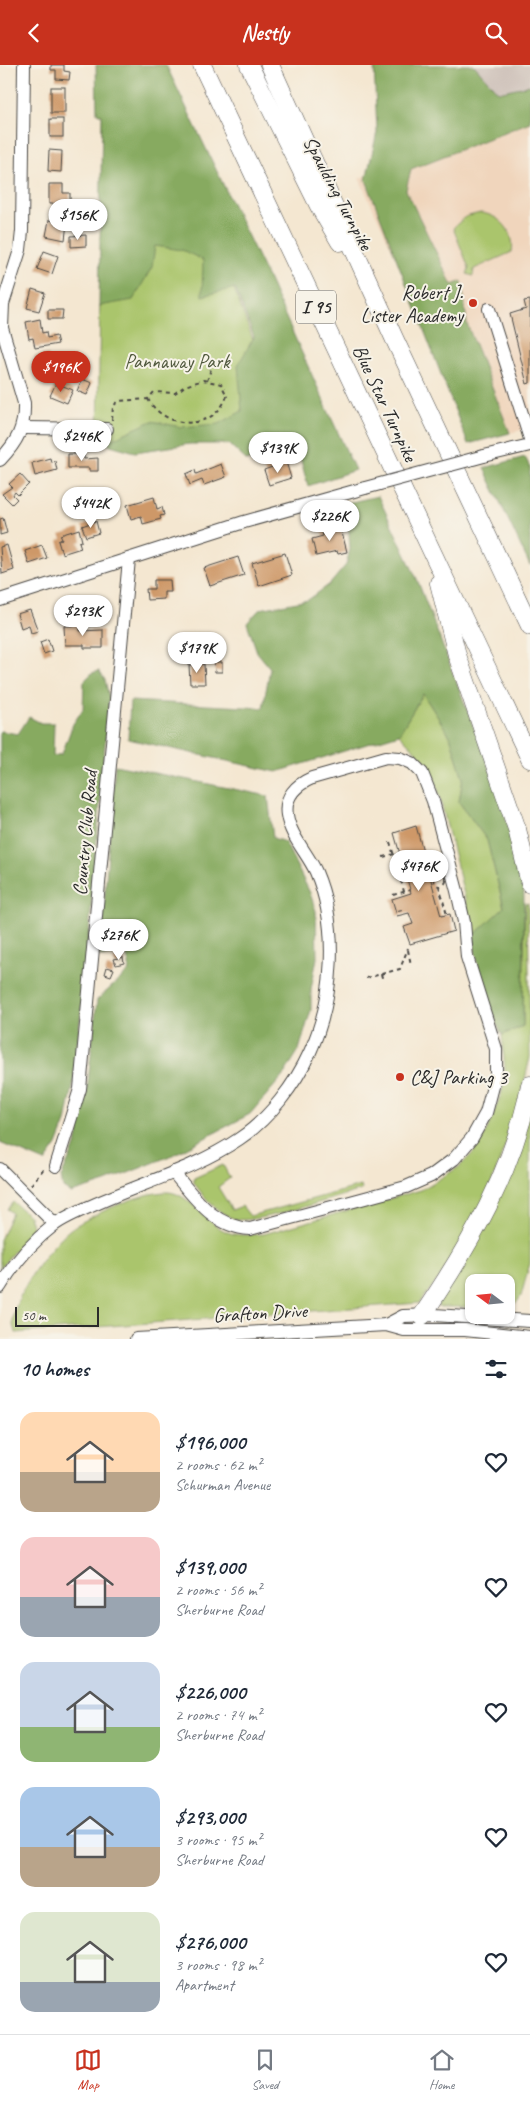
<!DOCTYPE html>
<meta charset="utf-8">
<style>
body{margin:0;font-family:Caveat,sans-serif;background:#f2f2f3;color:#1f2937;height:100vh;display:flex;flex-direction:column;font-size:19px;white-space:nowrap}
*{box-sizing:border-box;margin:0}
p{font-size:16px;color:#747a83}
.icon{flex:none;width:28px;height:28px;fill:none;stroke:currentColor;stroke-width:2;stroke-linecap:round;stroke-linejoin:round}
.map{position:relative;height:1274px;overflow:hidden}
.side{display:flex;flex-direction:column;background:#fff;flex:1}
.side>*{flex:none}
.needle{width:32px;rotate:286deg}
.controls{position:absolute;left:465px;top:1209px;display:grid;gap:10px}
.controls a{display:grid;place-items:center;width:50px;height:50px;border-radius:10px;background:#fff;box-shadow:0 1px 4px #0004;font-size:25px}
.scale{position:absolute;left:15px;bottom:12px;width:84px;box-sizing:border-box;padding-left:5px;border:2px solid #2b2b2b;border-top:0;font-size:14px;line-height:18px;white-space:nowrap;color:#2b2b2b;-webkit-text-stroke:4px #f7f3e8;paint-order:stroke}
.price{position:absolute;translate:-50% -42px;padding:0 11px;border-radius:18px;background:#fff;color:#222;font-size:16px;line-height:32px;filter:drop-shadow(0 1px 2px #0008)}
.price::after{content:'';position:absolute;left:50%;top:30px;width:15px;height:11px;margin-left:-8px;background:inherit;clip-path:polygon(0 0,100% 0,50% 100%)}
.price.current{background:#c8321e;color:#fff}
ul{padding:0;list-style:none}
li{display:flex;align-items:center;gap:15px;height:125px;padding:0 20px}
li span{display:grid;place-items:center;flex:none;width:140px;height:100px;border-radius:15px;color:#555}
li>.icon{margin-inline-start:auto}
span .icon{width:60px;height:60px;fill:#fffc;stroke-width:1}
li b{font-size:21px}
h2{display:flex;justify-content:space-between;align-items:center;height:60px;padding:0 20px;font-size:21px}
header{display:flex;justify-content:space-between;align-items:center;height:65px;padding:0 20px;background:#c8321e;color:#fff;font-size:22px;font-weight:700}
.tab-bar{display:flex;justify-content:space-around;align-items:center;height:70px;border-top:1px solid #e0e1e3;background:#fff;font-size:14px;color:#747a83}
.tab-bar a{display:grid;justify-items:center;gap:2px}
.tab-bar .current{color:#c8321e}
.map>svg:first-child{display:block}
.built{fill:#f0d5bc}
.industrial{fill:#cec1b9}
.green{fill:#aac56c;stroke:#6a784c}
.forest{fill:#87aa60;stroke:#596a46}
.building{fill:#ce9867}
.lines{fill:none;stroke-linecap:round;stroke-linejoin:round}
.minor-casing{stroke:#494744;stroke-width:14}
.highway-casing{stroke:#494744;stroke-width:19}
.path{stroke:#494744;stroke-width:2;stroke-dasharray:4 4;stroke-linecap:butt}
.minor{stroke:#fff;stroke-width:12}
.highway{stroke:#fff;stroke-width:18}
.minor-bridge-casing{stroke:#494744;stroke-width:14;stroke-linecap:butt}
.minor-bridge{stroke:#fff;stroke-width:12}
.poi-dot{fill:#c8321e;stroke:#f7f3e8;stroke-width:2}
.labels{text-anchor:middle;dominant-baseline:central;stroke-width:4;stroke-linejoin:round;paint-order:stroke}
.shield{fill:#f7f3e8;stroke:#686764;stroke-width:1}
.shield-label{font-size:19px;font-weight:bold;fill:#2b2b2b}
.street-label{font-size:20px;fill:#2b2b2b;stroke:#f7f3e8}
.poi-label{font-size:20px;fill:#2b2b2b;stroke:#f7f3e8;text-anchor:end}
.park-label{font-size:20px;fill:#51593e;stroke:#f7f3e8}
</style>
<header><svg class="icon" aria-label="back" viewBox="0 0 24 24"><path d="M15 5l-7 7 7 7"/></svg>Nestly<svg class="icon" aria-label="search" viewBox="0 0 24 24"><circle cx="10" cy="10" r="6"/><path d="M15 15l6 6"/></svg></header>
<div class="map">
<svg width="530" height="1274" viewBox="0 0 530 1274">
<rect width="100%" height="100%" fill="#f7f3e8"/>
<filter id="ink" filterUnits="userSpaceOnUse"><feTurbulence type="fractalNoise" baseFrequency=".02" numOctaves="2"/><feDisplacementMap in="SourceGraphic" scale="10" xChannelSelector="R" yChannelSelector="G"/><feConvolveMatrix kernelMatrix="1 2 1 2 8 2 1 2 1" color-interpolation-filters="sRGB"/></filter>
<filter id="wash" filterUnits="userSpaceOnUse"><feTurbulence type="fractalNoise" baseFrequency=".0096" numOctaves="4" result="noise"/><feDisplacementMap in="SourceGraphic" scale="20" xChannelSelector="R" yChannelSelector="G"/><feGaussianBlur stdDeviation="1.12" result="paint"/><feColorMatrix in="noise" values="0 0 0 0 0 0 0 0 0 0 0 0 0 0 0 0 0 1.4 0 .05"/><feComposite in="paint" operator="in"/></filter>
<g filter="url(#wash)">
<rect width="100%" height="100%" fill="#f4e7d1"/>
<path class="built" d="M530 49V363L480 375 359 113Z"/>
<path class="industrial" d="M474 0H530V20L498 27Z"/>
<g class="green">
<path d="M103 0 170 53 282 352 158 380 98 378Z"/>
<path d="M480 148C499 149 516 167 512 187L474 204 473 211 467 209 469 203 453 163 465 152Z"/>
<path d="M423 629 450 671 463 713 459 737 487 775 504 843 473 871 465 833 436 717 429 700 399 669Z"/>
<path d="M528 838 530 992 518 1045 485 1136 440 1212 419 1238 16 1268C0 1248 51 1175 75 1161 97 1148 141 1127 167 1127 188 1127 205 1156 223 1165 235 1172 250 1170 264 1169L421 1125 459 1102 473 1088 485 1070 502 1027 505 1005 502 970 523 961 525 839Z"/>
<path d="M530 1040V1198L521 1231 517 1237 506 1241V1218H474V1242H440L437 1240Z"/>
<path d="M223 1100 230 1113 218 1122 232 1145 242 1141 250 1151 361 1121 362 1125C338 1131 255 1160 235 1154 218 1149 204 1132 194 1118V1113Z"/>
<path d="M13 1137 29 1151 33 1164 0 1203V1175L12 1148 7 1144Z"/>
</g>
<g class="forest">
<path d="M96 0H166L268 213 355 405 308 421 294 371 247 396 229 379H190L135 387 103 378 152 356 181 362 219 359 242 346 238 300 254 272 235 223 202 231 203 195 182 185 155 181 152 202 133 235 99 241 102 50 97 48Z"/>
<path d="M374 0H474L498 27 530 20V57L411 104 406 125 452 220 462 216 467 259 510 368 468 379 366 115 377 67Z"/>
<path d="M525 392 530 402V501L484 403Z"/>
<path d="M378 431 417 514 473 660 499 728 524 818 523 961 502 970C487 940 477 905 473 871L504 842 487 775 459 737 463 713 450 671 423 629 399 669 277 707 128 674 130 636 263 643 270 603 257 587 247 558 260 544 308 535 330 519 346 500 350 484 347 438Z"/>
<path d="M99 606 105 615 109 632 87 891 73 1021 66 1057 57 1080 45 1097 0 1078V666L18 669 29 652 41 658H54L53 691 62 689 73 659 83 644 84 616 92 608Z"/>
<path d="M115 700 268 731 273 773 285 777 310 828 316 846 317 893 311 924V945L299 985 283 1011 250 1049 175 1089 106 1117 71 1128 63 1123 61 1112 76 1079 87 1026 97 935 130 905 126 886 100 892Z"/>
</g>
<g id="blocks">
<g class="building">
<path d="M51 0H64V6L70 7 69 15 56 14V5H51Z"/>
<rect x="51" y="22" width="14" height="26"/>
<rect x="50" y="54" width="13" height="18"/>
<path d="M49 85 62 86 61 107 48 106Z"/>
<path d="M49 119H63V128H70V135H63V139H49Z"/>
<path d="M49 155 67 158 65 175 46 171Z"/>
<path d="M86 170V181L71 182V171Z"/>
<path d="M44 186 58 191 52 209 37 204Z"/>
<path d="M32 224 45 228 39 246 27 243Z"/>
<path d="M530 235V318L527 319 510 249 526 244 524 236Z"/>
<path d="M48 245H63L62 254H48Z"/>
<path d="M40 254 42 268 46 267 47 273 56 271 58 279 35 283 33 273 29 274 26 257Z"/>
<path d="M48 289 51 304 39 307 35 292Z"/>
<path d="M82 314 92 318 87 330 77 326Z"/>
<path d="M56 318 73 325 67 338 50 331Z"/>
<path d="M68 389H84V394L98 393V406H89V403H68Z"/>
<path d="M50 393 51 397 55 396 57 405 35 411 32 398Z"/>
<path d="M286 397 291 413 269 420 264 405Z"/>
<path d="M221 399 226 412 204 420 202 415 190 420 186 409 195 405 196 409Z"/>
<path d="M20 409 29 419 18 430 15 427 13 430 17 434 12 439 2 429 12 422 9 419Z"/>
<path d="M154 432 157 444 162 442 164 450 160 451 161 454 143 459 141 451 131 454 127 440Z"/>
<path d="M3 453 7 468 0 470V454Z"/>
<path d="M96 456 99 468 86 472 82 461Z"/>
<path d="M340 460 347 487 338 489 337 486 316 491 312 474 323 471 322 465Z"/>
<path d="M79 464 82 476 79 477 81 483 62 489 58 476 62 474 60 470Z"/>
<path d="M7 480 14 505 2 509 0 482Z"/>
<path d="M42 480 47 493 29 499 25 486Z"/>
<path d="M285 488 292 510 259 521 252 498Z"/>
<path d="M238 492 244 510 210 521 204 503Z"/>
<path d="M154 515H170L171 527H164V534L147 535 146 524H154Z"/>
<path d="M30 545 38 566 31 568 29 560 21 563 17 549Z"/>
<path d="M80 560V566L103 565V583H84V580H65L64 561Z"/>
<path d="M48 574 52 586 44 589 40 577Z"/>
<path d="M214 597H222V607H215Z"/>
<path d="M204 599 205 619H190L189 600Z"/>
<path d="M416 761 441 851 450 849 454 866 410 879 404 862 413 859 409 848 397 851 392 834 411 828 394 768Z"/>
<path d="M123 892 124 898 116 900 114 894Z"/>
<path d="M107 902 114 904 111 911 105 909Z"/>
</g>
</g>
</g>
<g filter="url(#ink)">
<use href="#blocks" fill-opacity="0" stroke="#494744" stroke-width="1"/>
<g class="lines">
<g class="minor-casing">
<g id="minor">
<path d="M489 244 530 374"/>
<path d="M23 363 107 364"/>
<path d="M484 391 530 380"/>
<path d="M0 395C17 377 25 363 24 338L2 263 3 239 20 185 22 166 24 0"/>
<path d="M0 535 244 457 365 423"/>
<path d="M56 1101 80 1024 129 494"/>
<path d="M0 1104 55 1159"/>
<path d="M0 1222C14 1198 32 1177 54 1160 66 1151 84 1144 98 1138 145 1117 196 1103 239 1074 269 1054 295 1020 310 987 334 935 339 861 316 807 308 789 290 771 287 750 284 732 296 720 312 713L386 692 400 693 412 698 422 708 433 736 457 826 464 857 467 892 496 984V1010L486 1048 472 1073 454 1094 431 1111 406 1122 250 1164C214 1162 195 1133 173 1107"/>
<path d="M386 1260 403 1251 434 1250 530 1256"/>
<path d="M136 1274 386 1260 404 1265H465L530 1272"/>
</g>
</g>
<g class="highway-casing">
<g id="highway">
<path d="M202 0 530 694"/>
<path d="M249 0 319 141 340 177"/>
<path d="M270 0 394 273 530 561"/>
<path d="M439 518 457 590 517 764 530 819"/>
<path d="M422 1251C470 1180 514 1105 530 1020"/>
</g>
</g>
<g class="path">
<path d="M207 316 211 304"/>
<path d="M112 355 113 341 119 336 148 334 154 327 175 328 185 321 203 315 221 319 227 331C214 367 165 365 148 334"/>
<path d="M390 777 405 830"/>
<path d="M383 792 399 788"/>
<circle cx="440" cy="815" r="6"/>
<path d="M399 809 405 808"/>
<path d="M439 821 447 850"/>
<path d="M393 830 410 825"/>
<path d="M398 846 402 845"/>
<path d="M408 885 411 900"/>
<path d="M381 909 383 916"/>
<path d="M366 913 400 904 408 883"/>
<path d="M31 1120 45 1102"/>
</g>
<use href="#minor" class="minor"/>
<use href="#highway" class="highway"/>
<g class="minor-bridge-casing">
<path id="minor-bridge" d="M365 423 484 391"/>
</g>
<use href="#minor-bridge" class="minor-bridge"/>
</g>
</g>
<g class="poi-dot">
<circle cx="473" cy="238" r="5"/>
<circle cx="400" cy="1012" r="5"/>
</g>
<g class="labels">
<rect class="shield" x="296" y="225.5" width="40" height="33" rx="4"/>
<g class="shield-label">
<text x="316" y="242">I 95</text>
</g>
<g class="street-label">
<text transform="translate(338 128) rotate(62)">Spaulding Turnpike</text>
<text transform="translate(385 338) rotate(65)">Blue Star Turnpike</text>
<text transform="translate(85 768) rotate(-85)">Country Club Road</text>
<text transform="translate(260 1248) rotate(-3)">Grafton Drive</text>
</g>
<g class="poi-label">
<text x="463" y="227">Robert J.<tspan x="463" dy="23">Lister Academy</tspan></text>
<text x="410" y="1012" text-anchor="start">C&amp;J Parking 3</text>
</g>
<g class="park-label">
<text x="177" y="296">Pannaway Park</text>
</g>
</g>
</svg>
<div class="controls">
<a><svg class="needle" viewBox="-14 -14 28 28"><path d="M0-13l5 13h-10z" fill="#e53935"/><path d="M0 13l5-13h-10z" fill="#747a83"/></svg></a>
</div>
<div class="scale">50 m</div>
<b class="price" style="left:78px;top:176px">$156K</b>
<b class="price current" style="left:61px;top:328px">$196K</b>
<b class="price" style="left:82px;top:397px">$246K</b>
<b class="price" style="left:278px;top:409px">$139K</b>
<b class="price" style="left:91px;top:464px">$442K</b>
<b class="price" style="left:330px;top:477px">$226K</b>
<b class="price" style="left:83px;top:572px">$293K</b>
<b class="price" style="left:197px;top:609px">$179K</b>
<b class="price" style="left:419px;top:827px">$476K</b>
<b class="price" style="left:119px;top:896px">$276K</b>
</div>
<section class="side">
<h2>10 homes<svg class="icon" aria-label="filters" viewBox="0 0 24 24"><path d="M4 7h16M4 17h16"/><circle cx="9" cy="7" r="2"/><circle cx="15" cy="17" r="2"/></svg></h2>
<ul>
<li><span style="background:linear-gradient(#ffd9b3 60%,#b9a48a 0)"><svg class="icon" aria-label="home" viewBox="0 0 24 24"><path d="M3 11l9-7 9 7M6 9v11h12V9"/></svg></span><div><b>$196,000</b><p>2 rooms · 62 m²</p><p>Schurman Avenue</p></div><svg class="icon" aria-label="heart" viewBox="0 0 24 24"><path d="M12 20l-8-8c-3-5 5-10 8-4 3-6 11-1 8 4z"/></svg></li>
<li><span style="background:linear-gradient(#f6c9c9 60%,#9aa5b1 0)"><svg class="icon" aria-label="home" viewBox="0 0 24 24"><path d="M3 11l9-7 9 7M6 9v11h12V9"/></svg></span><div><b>$139,000</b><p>2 rooms · 56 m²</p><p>Sherburne Road</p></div><svg class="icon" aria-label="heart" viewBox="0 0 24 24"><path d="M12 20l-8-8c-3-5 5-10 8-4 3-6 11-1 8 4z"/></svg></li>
<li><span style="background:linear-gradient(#c9d6e8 65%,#8fb573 0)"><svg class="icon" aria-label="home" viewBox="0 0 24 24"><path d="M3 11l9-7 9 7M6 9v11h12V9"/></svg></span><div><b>$226,000</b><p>2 rooms · 74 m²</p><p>Sherburne Road</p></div><svg class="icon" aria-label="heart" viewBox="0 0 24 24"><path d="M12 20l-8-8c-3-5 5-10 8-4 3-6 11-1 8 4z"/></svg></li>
<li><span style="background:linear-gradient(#a9c7e8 60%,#b9a48a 0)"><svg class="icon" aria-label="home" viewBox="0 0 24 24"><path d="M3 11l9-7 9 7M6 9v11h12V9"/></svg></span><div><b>$293,000</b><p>3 rooms · 95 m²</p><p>Sherburne Road</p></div><svg class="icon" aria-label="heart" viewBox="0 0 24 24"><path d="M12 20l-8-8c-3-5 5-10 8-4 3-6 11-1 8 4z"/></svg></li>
<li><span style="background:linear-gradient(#dfe7d0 70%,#9aa5b1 0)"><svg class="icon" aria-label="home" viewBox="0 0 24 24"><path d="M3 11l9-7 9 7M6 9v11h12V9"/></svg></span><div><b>$276,000</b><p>3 rooms · 98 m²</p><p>Apartment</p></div><svg class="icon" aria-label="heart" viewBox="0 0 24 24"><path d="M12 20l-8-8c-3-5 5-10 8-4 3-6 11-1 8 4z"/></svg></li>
</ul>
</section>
<nav class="tab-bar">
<a class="current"><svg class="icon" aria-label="map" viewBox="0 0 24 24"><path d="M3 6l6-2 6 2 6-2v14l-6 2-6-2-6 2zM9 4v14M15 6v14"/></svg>Map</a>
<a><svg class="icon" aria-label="saved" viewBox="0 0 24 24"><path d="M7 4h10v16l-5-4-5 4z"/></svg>Saved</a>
<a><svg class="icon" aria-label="home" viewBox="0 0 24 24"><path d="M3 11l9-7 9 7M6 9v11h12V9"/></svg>Home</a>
</nav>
